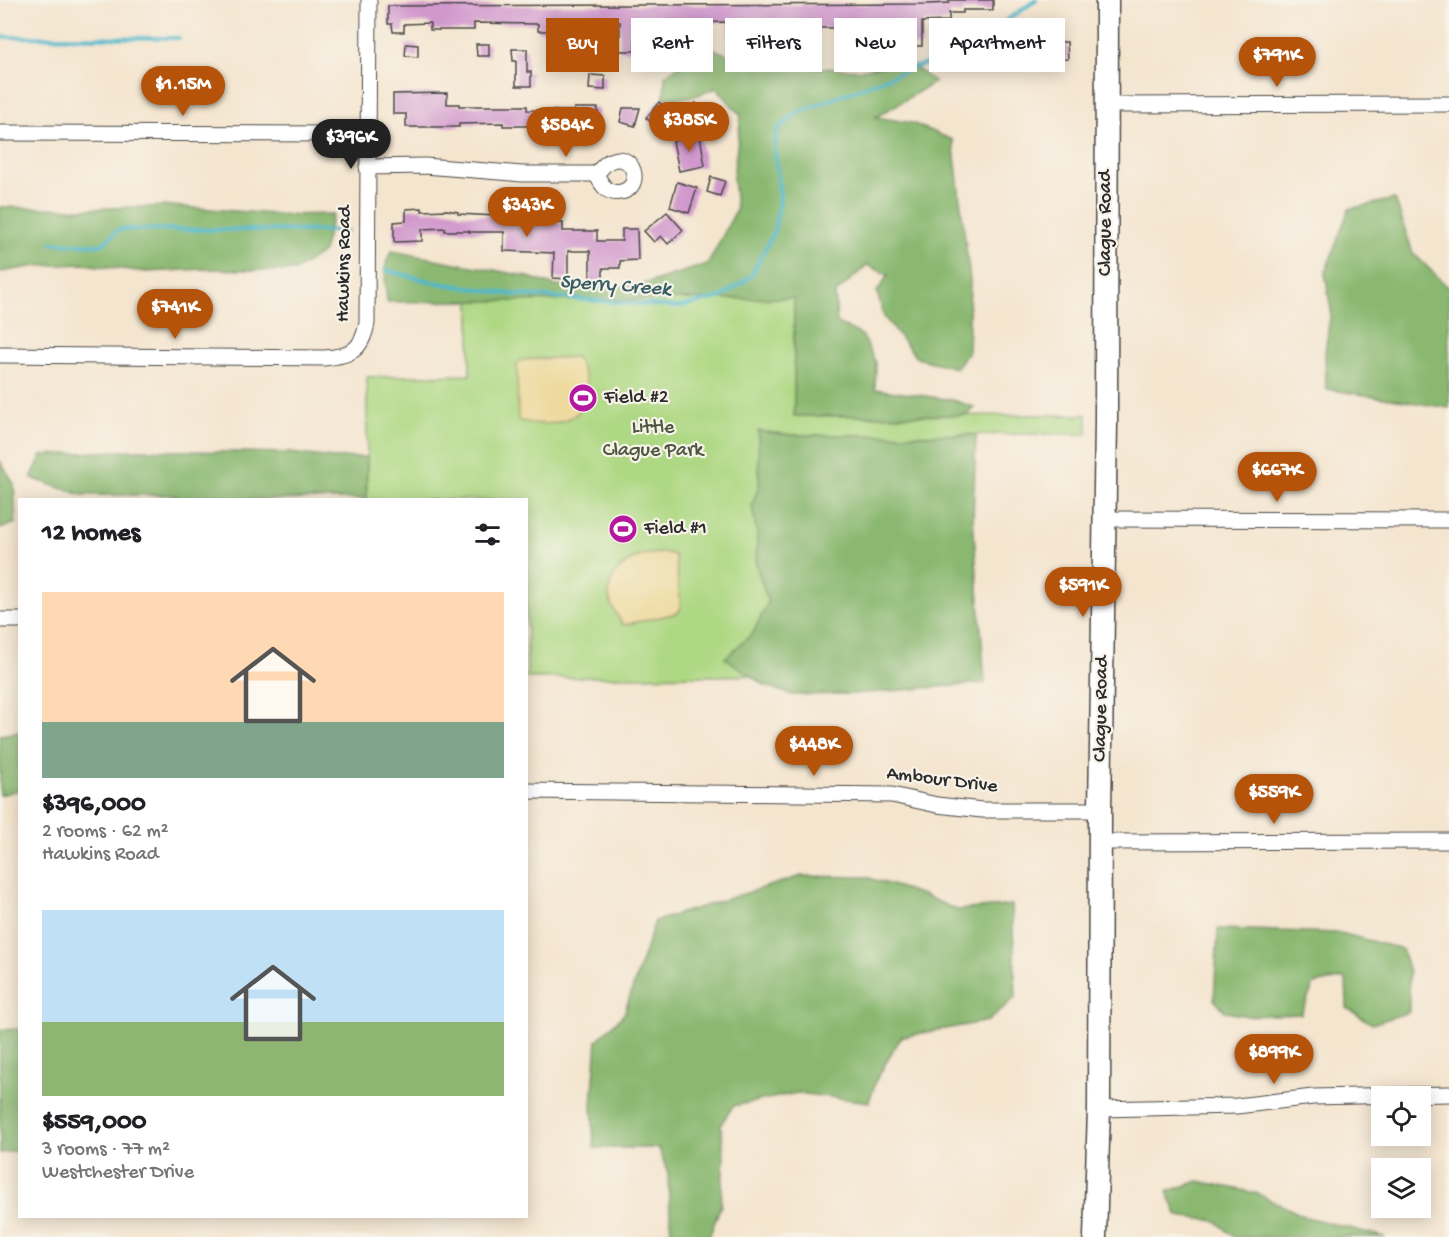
<!DOCTYPE html>
<meta charset="utf-8">
<style>
body{margin:0;font-family:"Gochi Hand",sans-serif;background:#f6f6f6;color:#202124;height:100vh;display:flex;flex-direction:column;font-size:22px;white-space:nowrap}
*{box-sizing:border-box;margin:0}
p{font-size:20px;color:#757577}
.icon{flex:none;width:33px;height:33px;fill:none;stroke:currentColor;stroke-width:2;stroke-linecap:round;stroke-linejoin:round}
.map{position:relative;flex:1;overflow:hidden}
.details{position:absolute;left:18px;top:498px;width:510px;height:720px;display:flex;flex-direction:column;background:#fff;border-radius:0px;box-shadow:0 3px 15px #0003}
.details>*{flex:none}
.banner{position:absolute;left:546px;top:18px;width:570px;height:54px;display:flex;gap:12px}
.controls{position:absolute;left:1371px;top:1086px;display:grid;gap:12px}
.controls a{display:grid;place-items:center;width:60px;height:60px;border-radius:0px;background:#fff;box-shadow:0 3px 15px #0003;font-size:30px}
.price{position:absolute;translate:-50% -51px;padding:0 14px;border-radius:21px;background:#b45309;color:#fff;font-size:20px;line-height:39px;filter:drop-shadow(0 2px 3px #0008)}
.price::after{content:'';position:absolute;left:50%;top:36px;width:18px;height:14px;margin-left:-9px;background:inherit;clip-path:polygon(0 0,100% 0,50% 100%)}
.price.on{background:#222;color:#fff}
ul{padding:0;list-style:none}
li{display:grid;align-content:center;gap:12px;height:318px;padding:0 24px}
li span{display:grid;place-items:center;height:186px;border-radius:0px;color:#555}
li>.icon{margin-inline-start:auto}
span .icon{width:108px;height:108px;fill:#fffc;stroke-width:1}
li b{font-size:26px}
h2{display:flex;justify-content:space-between;align-items:center;height:72px;padding:0 24px;font-size:26px}
.tag{padding:0 21px;border-radius:0px;background:#fff;box-shadow:0 3px 15px #0003;font-size:21px;line-height:54px}
.tag.on{background:#b45309;color:#fff}
.map>svg:first-child{display:block}
.green{fill:#aed883;stroke:#6c8257;stroke-width:1.5}
.forest{fill:#8ab871;stroke:#5a724e;stroke-width:1.5}
.sand{fill:#eeda9e;stroke:#8c8264;stroke-width:1.5}
.lines{fill:none;stroke-linecap:round;stroke-linejoin:round}
.stream{stroke:#4eb8cb;stroke-width:4}
.building{fill:#d198cd}
.street-casing{stroke:#494744;stroke-width:17}
.secondary-casing{stroke:#494744;stroke-width:25}
.street{stroke:#fff;stroke-width:15}
.secondary{stroke:#fff;stroke-width:22}
.labels{text-anchor:middle;dominant-baseline:central;stroke-width:4.5;stroke-linejoin:round;paint-order:stroke}
.street-label{font-size:20px;fill:#2b2b2b;stroke:#f7f3e8}
.poi-label{font-size:20px;fill:#2b2b2b;stroke:#f7f3e8;text-anchor:start}
.park-label{font-size:20px;fill:#4c5641;stroke:#f7f3e8}
.water-label{font-size:21px;font-style:italic;fill:#375c63;stroke:#f7f3e8}
</style>
<div class="map">
<svg width="1449" height="1237" viewBox="0 0 1449 1237">
<rect width="100%" height="100%" fill="#f7f3e8"/>
<filter id="ink" filterUnits="userSpaceOnUse"><feTurbulence type="fractalNoise" baseFrequency=".0167" numOctaves="2"/><feDisplacementMap in="SourceGraphic" scale="12" xChannelSelector="R" yChannelSelector="G"/><feConvolveMatrix kernelMatrix="1 2 1 2 8 2 1 2 1" color-interpolation-filters="sRGB"/></filter>
<filter id="wash" filterUnits="userSpaceOnUse"><feTurbulence type="fractalNoise" baseFrequency=".008" numOctaves="4" result="noise"/><feDisplacementMap in="SourceGraphic" scale="24" xChannelSelector="R" yChannelSelector="G"/><feGaussianBlur stdDeviation="1.35" result="paint"/><feColorMatrix in="noise" values="0 0 0 0 0 0 0 0 0 0 0 0 0 0 0 0 0 1.4 0 .05"/><feComposite in="paint" operator="in"/></filter>
<g filter="url(#wash)">
<rect width="100%" height="100%" fill="#f4e5cf"/>
<path class="green" d="M794 298V416L1087 415V434L794 435V675L527 678 526 500H367V377L470 375V301Z"/>
<g class="forest">
<path d="M707 46 739 60 785 66 861 70 906 61 935 82 876 117 912 123 953 140 970 280 968 353 956 368 917 358 884 317 877 292 888 275 867 265 835 294 837 323 862 335 876 363 875 389 953 400 974 407 967 415 794 416V298L387 302C386 286 381 264 392 251L525 276 556 286H638L708 264 736 210 733 177 741 116 717 88 692 97 664 99 665 76Z"/>
<path d="M1395 199 1413 253 1449 288V408L1326 389 1325 352 1331 310 1325 273 1349 209Z"/>
<path d="M170 206 287 215 333 214 323 252 295 271 205 269 146 272 83 264 36 266 0 272V207L80 209Z"/>
<path d="M758 431 793 435H976L973 519 985 683 854 694 792 695 766 686 725 658 753 633 768 602 756 565 757 535 752 505 759 486Z"/>
<path d="M137 450 291 453 333 458 367 457 366 499 183 500 173 495H82L31 478 42 455Z"/>
<path d="M0 461 14 484 16 523 0 529Z"/>
<path d="M19 732V790L0 795V735Z"/>
<path d="M801 876 866 877 923 895 957 910 1012 905 1016 997 988 1021 901 1037 877 1078 869 1102 797 1093 733 1106 721 1124 724 1157 721 1205 709 1237H671L668 1174 659 1148H594L592 1105 597 1040 624 1014 655 921Z"/>
<path d="M1218 929 1340 933 1402 949 1409 972V1012L1372 1024 1347 1008 1346 978 1314 984 1301 1014 1248 1016 1226 1012 1214 1000Z"/>
<path d="M20 1029 19 1150 0 1153V1030Z"/>
<path d="M1198 1181 1256 1193 1306 1217 1385 1237H1234L1216 1221 1178 1216 1167 1192Z"/>
</g>
<g class="sand">
<path d="M576 357C607 408 568 434 518 420L517 364 521 360Z"/>
<path d="M667 553 675 555 681 608 678 613 623 625C619 618 614 611 611 604 603 580 621 562 643 555 650 553 659 554 667 553Z"/>
</g>
<g class="lines">
<g class="stream">
<path d="M0 37 179 38"/>
<path d="M51 243 102 245 119 229 347 231"/>
<path d="M385 270 437 283 509 294 679 307 722 297 751 276 774 232 780 199 775 149 777 129 799 112 915 67 954 57 1036 0"/>
</g>
</g>
<g id="blocks">
<g class="building">
<path d="M949 0H993V10H963V13H949V21L922 22V46H910V29H885V58L872 59V22H850V45H838V28H815V46L800 47V22H778L779 49H765V22H740L741 48H729V22L688 23V52H677L676 24H635V51H620V22H598V59L584 58V22H561V51L549 52V31H538V24L474 23V30H430V23L404 24V32H393L392 24H388V6L928 4 949 3Z"/>
<path d="M1046 42H1067L1068 59 1047 60Z"/>
<path d="M406 44 418 45V57L405 56Z"/>
<path d="M476 44H489V56H477Z"/>
<path d="M671 45 672 61H657V46Z"/>
<path d="M512 49H527V72H531V86H516V61H513Z"/>
<path d="M590 75 605 76V90L589 89Z"/>
<path d="M447 93V104H459V106H527V110L574 111V108H598V129H547V127L536 126H503V123L459 124V127H406V114H393V94Z"/>
<path d="M659 102 677 118 664 133 646 118Z"/>
<path d="M696 103 703 116 692 123 684 110Z"/>
<path d="M623 108H640L635 126 620 122Z"/>
<path d="M700 136 705 166 679 171 673 141Z"/>
<path d="M711 177 725 181 720 196 707 192Z"/>
<path d="M677 182 697 188 689 213 670 207Z"/>
<path d="M422 208V211L447 210 458 212V214L497 216V220H529V222L563 223V231H597V241H622V229H637L638 260 620 261V268H603V282H590V251H568V279L553 278 554 253 504 251V232H469V231H445V228L422 229V241L394 242V222L406 221V209Z"/>
<path d="M667 212 683 230 668 244 661 236 654 242 644 231Z"/>
</g>
</g>
</g>
<g filter="url(#ink)">
<use href="#blocks" fill-opacity="0" stroke="#494744" stroke-width="1.5"/>
<g class="lines">
<g class="street-casing">
<g id="street">
<path d="M1106 105 1449 104"/>
<path d="M0 133 367 134"/>
<path d="M367 167 425 166 522 174H596C600 170 605 163 610 161 633 150 645 187 621 192 607 195 602 185 596 174"/>
<path d="M0 355 324 358C350 356 362 351 367 323L369 0"/>
<path d="M1105 519 1449 520"/>
<path d="M0 620H20"/>
<path d="M526 791 892 795 937 805 982 810H1100"/>
<path d="M1100 842 1449 841"/>
<path d="M1099 1109 1237 1106 1313 1097 1449 1094"/>
</g>
</g>
<g class="secondary-casing">
<path id="secondary" d="M1095 1237 1099 1109 1100 810 1106 423 1107 0"/>
</g>
<use href="#street" class="street"/>
<use href="#secondary" class="secondary"/>
</g>
</g>
<defs>
<g id="stadium-disc" transform="scale(1.5)"><circle r="9.5" fill="#b5179e" stroke="#f7f3e8"/><path d="M0-5a6.5 5 0 1 0 0 10a6.5 5 0 1 0 0-10ZM-3.5-1.8h7v3.6h-7Z" fill="#fff"/></g>
</defs>
<g fill-rule="evenodd">
<use href="#stadium-disc" x="583" y="398"/>
<use href="#stadium-disc" x="623" y="529"/>
</g>
<g class="labels">
<g class="street-label">
<text transform="translate(1106 223) rotate(-90)">Clague Road</text>
<text transform="translate(345 264) rotate(-89)">Hawkins Road</text>
<text transform="translate(1102 709) rotate(-89)">Clague Road</text>
<text transform="translate(942 781) rotate(7)">Ambour Drive</text>
</g>
<g class="poi-label">
<text x="604" y="398">Field #2</text>
<text x="644" y="529">Field #1</text>
</g>
<g class="park-label">
<text x="653" y="428">Little<tspan x="653" dy="23">Clague Park</tspan></text>
</g>
<g class="water-label">
<text transform="translate(615 287) rotate(4)">Sperry Creek</text>
</g>
</g>
</svg>
<div class="controls">
<a><svg class="icon" aria-label="locate" viewBox="0 0 24 24"><circle cx="12" cy="12" r="6"/><path d="M12 2v4M12 18v4M2 12h4M18 12h4"/></svg></a>
<a><svg class="icon" aria-label="layers" viewBox="0 0 24 24"><path d="M12 4l9 5-9 5-9-5zM3 14l9 5 9-5"/></svg></a>
</div>
<b class="price" style="left:1277px;top:88px">$791K</b>
<b class="price" style="left:183px;top:117px">$1.15M</b>
<b class="price" style="left:689px;top:153px">$385K</b>
<b class="price" style="left:566px;top:158px">$584K</b>
<b class="price on" style="left:351px;top:170px">$396K</b>
<b class="price" style="left:527px;top:238px">$343K</b>
<b class="price" style="left:175px;top:340px">$741K</b>
<b class="price" style="left:1277px;top:503px">$667K</b>
<b class="price" style="left:1083px;top:618px">$591K</b>
<b class="price" style="left:814px;top:777px">$448K</b>
<b class="price" style="left:1274px;top:825px">$559K</b>
<b class="price" style="left:1274px;top:1085px">$899K</b>
<div class="banner">
<a class="tag on">Buy</a>
<a class="tag">Rent</a>
<a class="tag">Filters</a>
<a class="tag">New</a>
<a class="tag">Apartment</a>
</div>
<section class="details">
<h2>12 homes<svg class="icon" aria-label="filters" viewBox="0 0 24 24"><path d="M4 7h16M4 17h16"/><circle cx="9" cy="7" r="2"/><circle cx="15" cy="17" r="2"/></svg></h2>
<ul>
<li><span style="background:linear-gradient(#ffd9b3 70%,#7fa58c 0)"><svg class="icon" aria-label="home" viewBox="0 0 24 24"><path d="M3 11l9-7 9 7M6 9v11h12V9"/></svg></span><div><b>$396,000</b><p>2 rooms · 62 m²</p><p>Hawkins Road</p></div></li>
<li><span style="background:linear-gradient(#bfe0f5 60%,#8fb573 0)"><svg class="icon" aria-label="home" viewBox="0 0 24 24"><path d="M3 11l9-7 9 7M6 9v11h12V9"/></svg></span><div><b>$559,000</b><p>3 rooms · 77 m²</p><p>Westchester Drive</p></div></li>
</ul>
</section>
</div>
